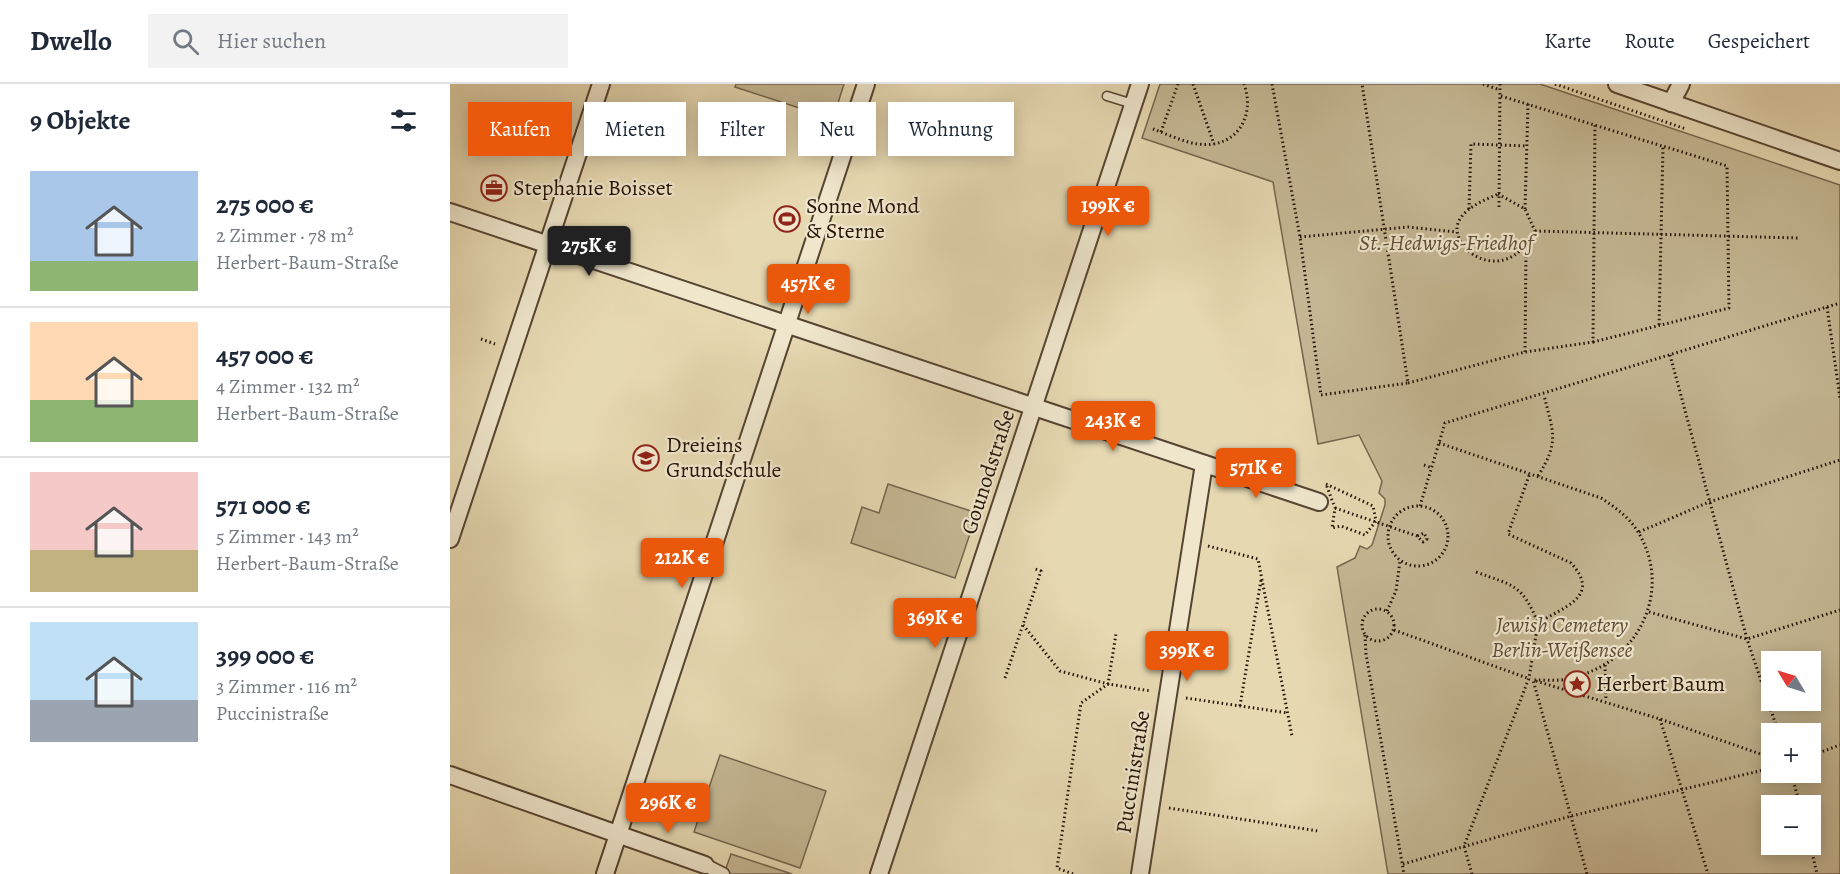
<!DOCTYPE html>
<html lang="de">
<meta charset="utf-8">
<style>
body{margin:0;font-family:Alegreya,serif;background:#f2f2f3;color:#1f2937;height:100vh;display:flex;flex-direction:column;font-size:22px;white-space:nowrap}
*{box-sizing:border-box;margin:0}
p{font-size:20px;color:#747a83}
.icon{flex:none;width:33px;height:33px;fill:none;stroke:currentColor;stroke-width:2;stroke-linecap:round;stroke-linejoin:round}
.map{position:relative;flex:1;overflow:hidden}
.panel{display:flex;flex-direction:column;background:#fff;width:450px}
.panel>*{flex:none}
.guide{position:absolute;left:18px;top:18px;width:570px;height:54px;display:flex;gap:12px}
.needle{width:39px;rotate:308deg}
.fabs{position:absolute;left:1311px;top:567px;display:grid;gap:12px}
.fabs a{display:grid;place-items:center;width:60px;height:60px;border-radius:0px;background:#fff;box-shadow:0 3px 15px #0003;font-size:30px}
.price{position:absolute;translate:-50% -51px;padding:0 14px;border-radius:6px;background:#ea580c;color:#fff;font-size:20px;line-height:39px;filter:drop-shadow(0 2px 3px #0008)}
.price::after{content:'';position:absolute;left:50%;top:36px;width:18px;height:14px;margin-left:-9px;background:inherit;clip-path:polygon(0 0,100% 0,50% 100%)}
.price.active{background:#222;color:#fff}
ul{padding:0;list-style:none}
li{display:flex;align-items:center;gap:18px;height:150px;padding:0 30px}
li+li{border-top:2px solid #e0e1e3}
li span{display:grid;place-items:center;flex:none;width:168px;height:120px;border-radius:0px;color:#555}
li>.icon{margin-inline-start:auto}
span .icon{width:72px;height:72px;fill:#fffc;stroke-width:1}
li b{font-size:26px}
h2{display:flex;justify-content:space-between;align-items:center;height:72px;padding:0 30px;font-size:26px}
.tag{padding:0 21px;border-radius:0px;background:#fff;box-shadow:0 3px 15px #0003;font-size:21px;line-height:54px}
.tag.active{background:#ea580c;color:#fff}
header{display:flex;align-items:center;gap:36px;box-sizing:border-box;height:84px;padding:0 30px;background:#fff;border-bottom:2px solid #e0e1e3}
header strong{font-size:28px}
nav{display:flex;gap:33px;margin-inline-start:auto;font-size:21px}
.search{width:420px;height:54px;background:#f2f2f3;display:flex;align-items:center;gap:15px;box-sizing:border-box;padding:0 21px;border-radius:0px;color:#747a83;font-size:22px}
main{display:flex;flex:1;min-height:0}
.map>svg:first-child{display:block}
.green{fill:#c5b794;stroke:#76654e;stroke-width:1.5;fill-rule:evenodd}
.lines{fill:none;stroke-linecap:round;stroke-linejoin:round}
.service-casing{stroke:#564432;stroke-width:11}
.pedestrian-casing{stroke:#564432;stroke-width:15}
.minor-casing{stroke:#564432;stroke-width:20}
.path{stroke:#261307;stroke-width:3;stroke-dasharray:1.5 3;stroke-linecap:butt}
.service{stroke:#efe6cc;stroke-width:8}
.pedestrian{stroke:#efe6cc;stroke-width:12}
.minor{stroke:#efe6cc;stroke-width:16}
.labels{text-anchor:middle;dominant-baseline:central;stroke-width:4.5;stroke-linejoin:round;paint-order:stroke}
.poi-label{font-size:22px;fill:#261307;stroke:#efe6cc;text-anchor:start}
.park-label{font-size:22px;font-style:italic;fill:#5e4c38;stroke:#efe6cc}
.street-label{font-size:22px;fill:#261307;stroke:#efe6cc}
</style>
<header>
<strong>Dwello</strong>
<div class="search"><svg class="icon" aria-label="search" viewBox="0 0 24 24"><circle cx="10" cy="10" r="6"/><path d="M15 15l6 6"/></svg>Hier suchen</div>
<nav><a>Karte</a><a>Route</a><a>Gespeichert</a></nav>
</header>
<main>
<section class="panel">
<h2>9 Objekte<svg class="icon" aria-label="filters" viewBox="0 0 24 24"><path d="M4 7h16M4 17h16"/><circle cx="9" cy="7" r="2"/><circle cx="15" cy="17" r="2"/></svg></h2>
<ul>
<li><span style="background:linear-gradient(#a9c7e8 75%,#8fb573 0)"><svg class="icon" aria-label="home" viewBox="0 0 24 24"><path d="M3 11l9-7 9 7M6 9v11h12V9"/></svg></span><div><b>275 000 €</b><p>2 Zimmer · 78 m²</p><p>Herbert-Baum-Straße</p></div></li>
<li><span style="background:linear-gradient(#ffd9b3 65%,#8fb573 0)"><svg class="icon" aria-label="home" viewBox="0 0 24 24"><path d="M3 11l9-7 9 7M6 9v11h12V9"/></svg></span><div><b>457 000 €</b><p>4 Zimmer · 132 m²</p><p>Herbert-Baum-Straße</p></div></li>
<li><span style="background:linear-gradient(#f6c9c9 65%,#c2b280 0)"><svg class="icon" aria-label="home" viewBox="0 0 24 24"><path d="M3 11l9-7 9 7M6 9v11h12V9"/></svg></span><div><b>571 000 €</b><p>5 Zimmer · 143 m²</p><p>Herbert-Baum-Straße</p></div></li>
<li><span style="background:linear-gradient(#bfe0f5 65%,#9aa5b1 0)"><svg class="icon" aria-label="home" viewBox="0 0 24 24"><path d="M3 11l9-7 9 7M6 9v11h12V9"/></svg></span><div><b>399 000 €</b><p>3 Zimmer · 116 m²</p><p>Puccinistraße</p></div></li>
</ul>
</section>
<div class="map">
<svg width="1390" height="790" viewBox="0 0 1390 790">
<rect width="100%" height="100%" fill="#e6d8b1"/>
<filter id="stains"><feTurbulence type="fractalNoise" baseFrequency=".00333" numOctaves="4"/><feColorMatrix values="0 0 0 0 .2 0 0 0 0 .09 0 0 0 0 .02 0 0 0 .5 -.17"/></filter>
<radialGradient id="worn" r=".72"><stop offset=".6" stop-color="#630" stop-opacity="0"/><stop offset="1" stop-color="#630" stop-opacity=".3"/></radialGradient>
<g class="green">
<path d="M286 0H394L383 35 285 3Z"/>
<path d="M710 0H1090L1390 101V790H938L887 483 905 474 910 462 917 465 922 461 935 421V415L929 409 932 397 909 351 868 360 823 98 692 54ZM1322 578H1360V616H1322ZM1322 650H1360V688H1322ZM1322 722H1360V760H1322Z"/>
<path d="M438 400 527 429 505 494 401 459 412 423 429 429Z"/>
<path d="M270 671 376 707 350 784 244 748Z"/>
<path d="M281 770 342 790H274Z"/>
</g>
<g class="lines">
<g class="service-casing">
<path id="service" d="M657 12 683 20"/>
</g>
<g class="pedestrian-casing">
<path id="pedestrian" d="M255 781 273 790"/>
</g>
<g class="minor-casing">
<g id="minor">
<path d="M1167 0 1390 77"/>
<path d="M1221 19 1231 0"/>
<path d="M0 128 869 418"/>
<path d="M0 455 151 0"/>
<path d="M0 691 255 781"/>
<path d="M155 790 416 0"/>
<path d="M429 790 690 0"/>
<path d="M690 790 754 380"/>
</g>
</g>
<g class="path">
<path d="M743 0 764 60"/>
<path d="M822 0 850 153 871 311 958 299 912 0"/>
<path d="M1033 0 1050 6"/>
<path d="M1105 0 1236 45"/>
<path d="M1051 12 1212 62"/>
<path d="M703 45C717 50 733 58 748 60 786 65 806 33 794 0"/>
<path d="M711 48 728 0"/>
<path d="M1048 110 1075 125 1085 147C1052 209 993 160 1010 135 1018 122 1035 116 1048 110Z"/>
<path d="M1049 123 1050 0"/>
<path d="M1019 125 1021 60 1077 62"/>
<path d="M1075 125 1078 20"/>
<path d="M1085 147 1348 154"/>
<path d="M850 153 958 143 1006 148"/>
<path d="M1377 223 1390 314"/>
<path d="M31 255 45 260"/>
<path d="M1143 258 1279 224 1277 82 1213 62 1209 242"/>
<path d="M1075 268 1076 165"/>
<path d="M1220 271 1297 555 1329 650"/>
<path d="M958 299 1075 268 1143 258 1145 40"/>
<path d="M989 359 1151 414C1166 424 1179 433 1188 448 1220 500 1195 564 1142 587 1135 590 1127 594 1120 595 1108 597 1095 596 1083 596L1137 790"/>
<path d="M974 381 982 384"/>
<path d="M1088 392C1110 357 1103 349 1094 311"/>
<path d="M876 400 923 422 926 437 915 451 891 442 882 444 885 424Z"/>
<path d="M970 422 995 339 1390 219"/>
<circle cx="968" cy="452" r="30"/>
<path d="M885 424 967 452 973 458 977 455 974 449 967 452"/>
<path d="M1189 448 1259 418 1390 376"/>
<path d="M758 462 808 475 842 652"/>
<path d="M1026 488C1064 502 1072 500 1088 539"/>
<circle cx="928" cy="541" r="16"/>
<path d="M937 527 946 507 950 477"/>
<path d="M1199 528 1297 555 1390 526"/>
<path d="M573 541 610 587 658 600 666 550"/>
<path d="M944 546 1080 595"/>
<path d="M915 551 916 570 954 790"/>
<path d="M1155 581 1156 617"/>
<path d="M555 594 591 487 585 485"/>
<path d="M1086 597 1210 635 1322 674"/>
<path d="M736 614 838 629"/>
<path d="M790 622 811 496"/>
<path d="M1210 635 1258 790"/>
<path d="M1360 672 1390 661"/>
<path d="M1341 688 1350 722"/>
<path d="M719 724 868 747"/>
<path d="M1360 760 1367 790"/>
<path d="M953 780 1121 732 1322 684"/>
<path d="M623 790 607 784 631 619 658 600 701 607"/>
<path d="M1022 790 1014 762 1079 594 1088 539C1113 523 1152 513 1121 479L1058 450 1080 389"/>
</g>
<use href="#service" class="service"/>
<use href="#pedestrian" class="pedestrian"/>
<use href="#minor" class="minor"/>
</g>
<defs>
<g id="office-ring" transform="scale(1.35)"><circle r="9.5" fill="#efe6cc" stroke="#8f2418" stroke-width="1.5"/><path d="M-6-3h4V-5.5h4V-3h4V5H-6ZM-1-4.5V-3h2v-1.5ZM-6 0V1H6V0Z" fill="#8f2418"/></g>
<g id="stadium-ring" transform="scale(1.35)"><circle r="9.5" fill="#efe6cc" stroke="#8f2418" stroke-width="1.5"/><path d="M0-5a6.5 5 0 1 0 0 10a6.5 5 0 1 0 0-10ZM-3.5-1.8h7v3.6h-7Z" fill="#8f2418"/></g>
<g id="school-ring" transform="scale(1.35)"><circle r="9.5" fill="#efe6cc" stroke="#8f2418" stroke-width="1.5"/><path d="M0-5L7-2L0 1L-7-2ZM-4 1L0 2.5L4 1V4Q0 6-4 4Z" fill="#8f2418"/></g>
<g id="sight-ring" transform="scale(1.35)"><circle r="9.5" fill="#efe6cc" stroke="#8f2418" stroke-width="1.5"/><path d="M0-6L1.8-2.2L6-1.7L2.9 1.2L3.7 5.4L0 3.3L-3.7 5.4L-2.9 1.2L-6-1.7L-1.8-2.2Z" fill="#8f2418"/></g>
</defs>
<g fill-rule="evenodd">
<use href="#office-ring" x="44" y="104"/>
<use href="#stadium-ring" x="337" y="135"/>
<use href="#school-ring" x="196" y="374"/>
<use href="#sight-ring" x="1127" y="600"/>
</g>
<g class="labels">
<g class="poi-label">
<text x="63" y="104">Stephanie Boisset</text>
<text x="356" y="122">Sonne Mond<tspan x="356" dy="25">&amp; Sterne</tspan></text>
<text x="216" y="361">Dreieins<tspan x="216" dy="25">Grundschule</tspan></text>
<text x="1146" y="600">Herbert Baum</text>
</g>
<g class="park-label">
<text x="996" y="159">St.-Hedwigs-Friedhof</text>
<text x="1112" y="541">Jewish Cemetery<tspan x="1112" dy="25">Berlin-Weißensee</tspan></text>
</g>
<g class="street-label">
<text transform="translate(538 388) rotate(-72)">Gounodstraße</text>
<text transform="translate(683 688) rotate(-81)">Puccinistraße</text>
</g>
</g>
<rect width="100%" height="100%" filter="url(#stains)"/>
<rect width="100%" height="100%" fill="url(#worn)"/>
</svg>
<div class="fabs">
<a><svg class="needle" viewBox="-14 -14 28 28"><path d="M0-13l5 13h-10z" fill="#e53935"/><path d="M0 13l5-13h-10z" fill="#747a83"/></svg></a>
<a>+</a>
<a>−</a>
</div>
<b class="price" style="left:658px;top:153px">199K €</b>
<b class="price active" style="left:139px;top:193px">275K €</b>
<b class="price" style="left:358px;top:231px">457K €</b>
<b class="price" style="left:663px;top:368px">243K €</b>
<b class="price" style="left:806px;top:415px">571K €</b>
<b class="price" style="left:232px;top:505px">212K €</b>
<b class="price" style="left:485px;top:565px">369K €</b>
<b class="price" style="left:737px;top:598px">399K €</b>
<b class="price" style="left:218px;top:750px">296K €</b>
<div class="guide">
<a class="tag active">Kaufen</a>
<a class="tag">Mieten</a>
<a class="tag">Filter</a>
<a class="tag">Neu</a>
<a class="tag">Wohnung</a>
</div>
</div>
</main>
